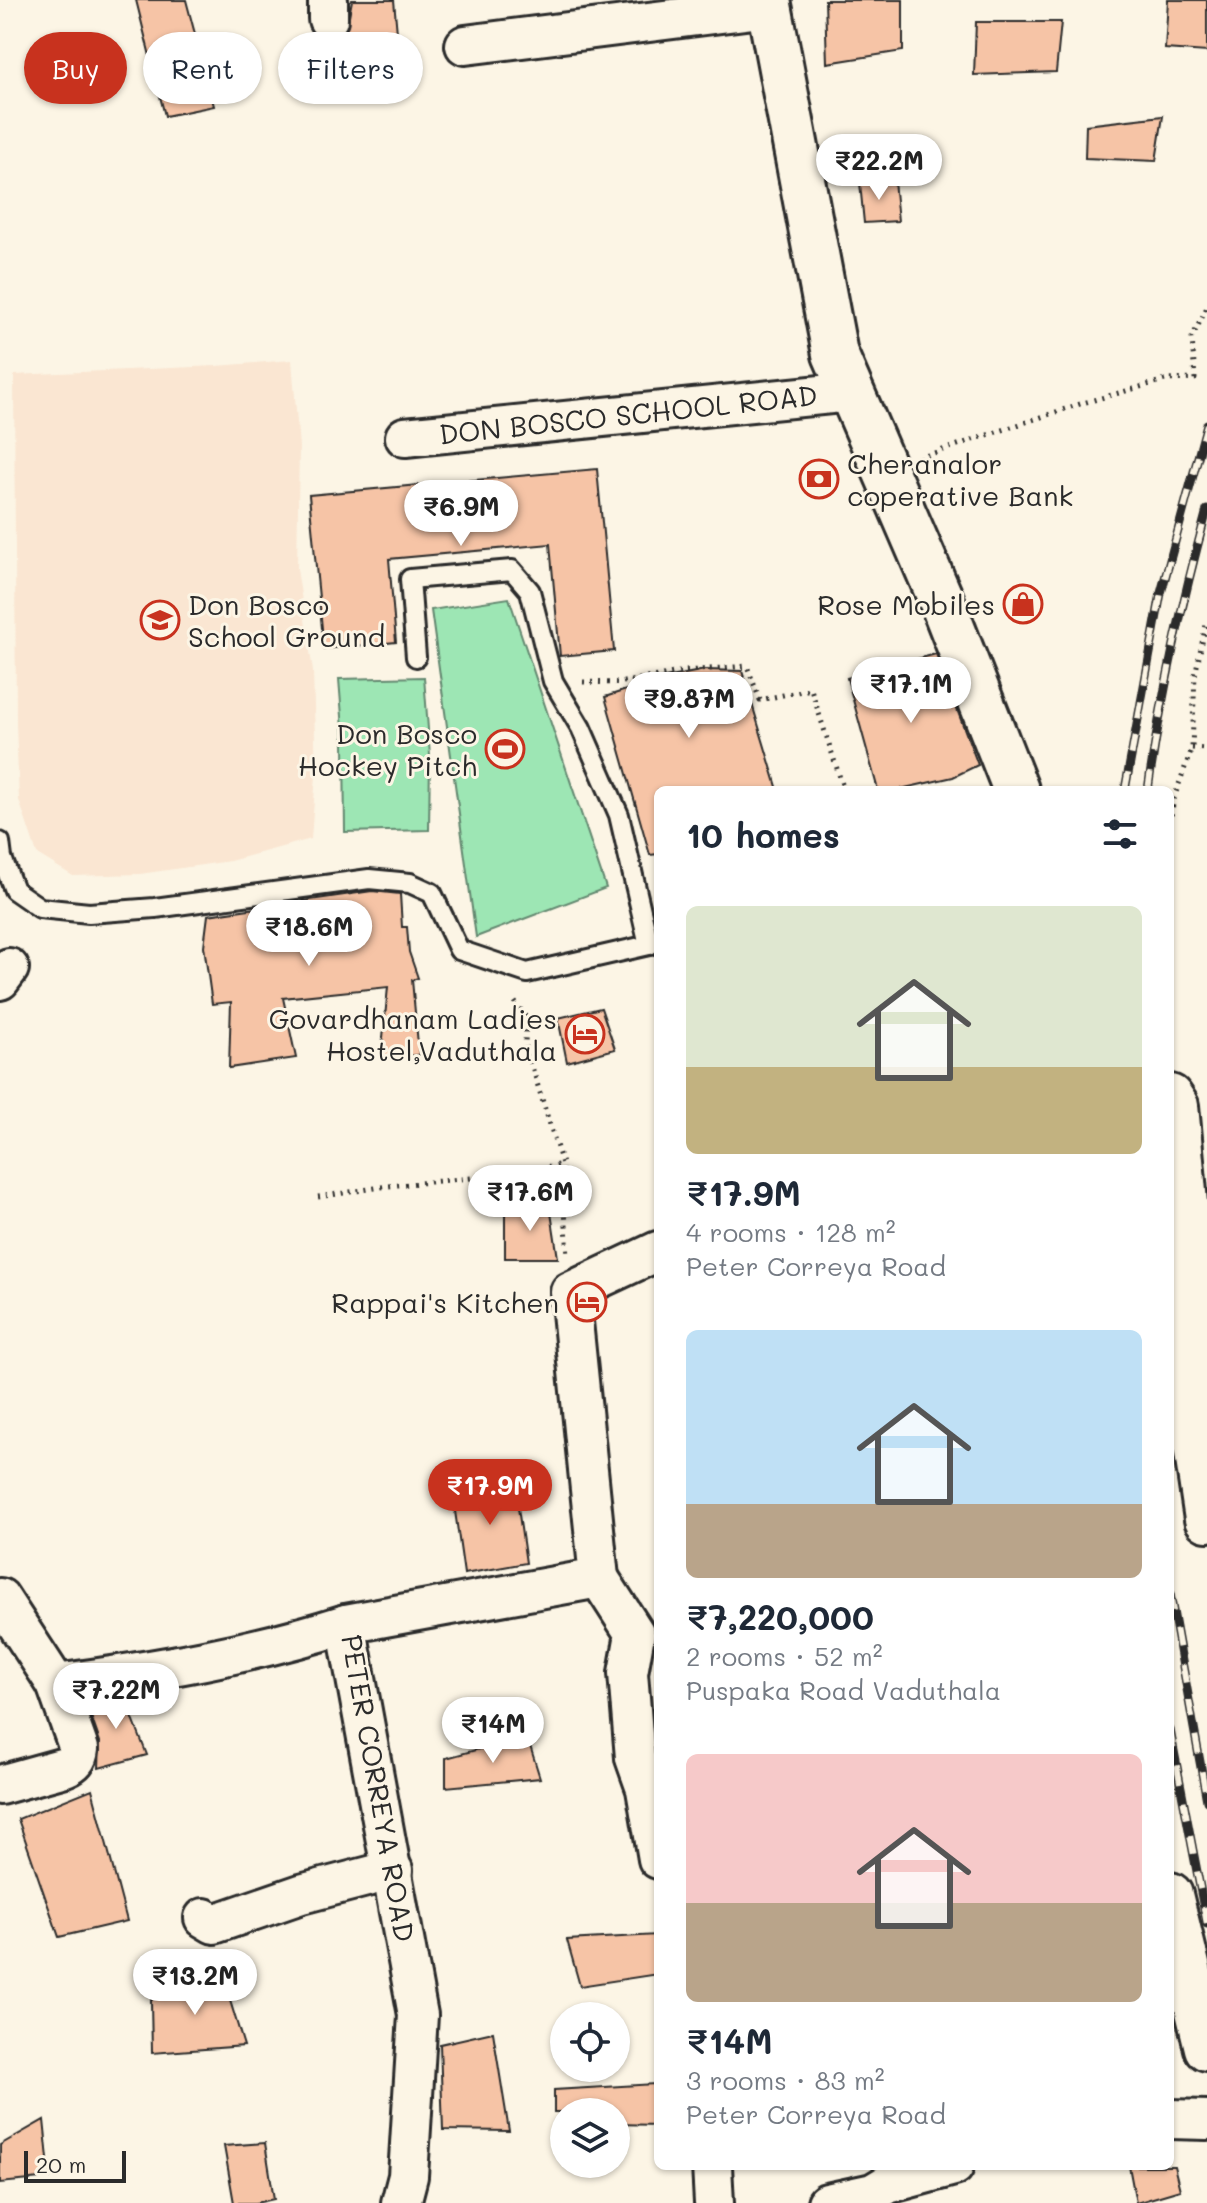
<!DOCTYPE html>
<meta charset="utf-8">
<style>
body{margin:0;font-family:Mali,sans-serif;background:#f6f6f7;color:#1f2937;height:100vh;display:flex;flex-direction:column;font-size:30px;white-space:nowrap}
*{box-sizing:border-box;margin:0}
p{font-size:26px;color:#747a83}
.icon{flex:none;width:44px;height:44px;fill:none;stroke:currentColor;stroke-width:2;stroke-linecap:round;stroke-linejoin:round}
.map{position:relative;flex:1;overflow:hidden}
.side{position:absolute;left:654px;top:786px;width:520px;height:1384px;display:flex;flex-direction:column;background:#fff;border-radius:12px;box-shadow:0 2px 6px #0004}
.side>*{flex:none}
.guide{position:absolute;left:24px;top:32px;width:510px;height:72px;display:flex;gap:16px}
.tools{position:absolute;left:550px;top:2002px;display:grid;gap:16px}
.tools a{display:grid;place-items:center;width:80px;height:80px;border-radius:50%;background:#fff;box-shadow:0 2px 6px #0004;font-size:40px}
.scale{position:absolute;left:24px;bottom:20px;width:102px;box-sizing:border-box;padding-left:8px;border:4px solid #2b2b2b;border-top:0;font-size:22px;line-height:28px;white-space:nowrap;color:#2b2b2b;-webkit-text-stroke:6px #fcf5e5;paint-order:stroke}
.price{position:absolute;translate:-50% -68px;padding:0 18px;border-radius:28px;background:#fff;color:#222;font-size:26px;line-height:52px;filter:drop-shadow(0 2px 4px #0008)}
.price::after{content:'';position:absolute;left:50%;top:48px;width:24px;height:18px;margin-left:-12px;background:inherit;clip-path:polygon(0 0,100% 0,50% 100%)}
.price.current{background:#c8321e;color:#fff}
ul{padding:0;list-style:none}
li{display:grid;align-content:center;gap:16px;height:424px;padding:0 32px}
li span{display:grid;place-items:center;height:248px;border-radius:12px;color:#555}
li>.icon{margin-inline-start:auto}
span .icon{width:144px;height:144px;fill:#fffc;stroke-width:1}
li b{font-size:34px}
h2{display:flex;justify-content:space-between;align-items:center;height:96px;padding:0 32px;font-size:34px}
.tag{padding:0 28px;border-radius:36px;background:#fff;box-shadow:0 2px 6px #0004;font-size:28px;line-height:72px}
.tag.current{background:#c8321e;color:#fff}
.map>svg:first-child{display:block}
.built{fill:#fae6d2}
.green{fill:#9de6b4;stroke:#648870;stroke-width:2}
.building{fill:#f6c4a6;stroke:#2b2b2b;stroke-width:2}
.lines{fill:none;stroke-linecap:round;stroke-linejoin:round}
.service-casing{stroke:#2b2b2b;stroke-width:24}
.minor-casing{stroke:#2b2b2b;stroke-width:44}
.tertiary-casing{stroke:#2b2b2b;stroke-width:50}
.secondary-casing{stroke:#2b2b2b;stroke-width:50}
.path{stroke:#2b2b2b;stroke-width:5;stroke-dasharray:2 6;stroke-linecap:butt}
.service{stroke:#fcf5e5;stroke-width:18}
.minor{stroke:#fcf5e5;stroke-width:38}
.tertiary{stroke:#fcf5e5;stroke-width:44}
.secondary{stroke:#fcf5e5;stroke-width:44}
.rail-casing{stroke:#2b2b2b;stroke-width:9}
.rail{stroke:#fcf5e5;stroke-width:6;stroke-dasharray:18;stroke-linecap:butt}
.labels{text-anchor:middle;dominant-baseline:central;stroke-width:6;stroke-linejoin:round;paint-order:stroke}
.street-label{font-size:28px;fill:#2b2b2b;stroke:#fcf5e5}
.poi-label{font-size:28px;fill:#2b2b2b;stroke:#fcf5e5;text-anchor:end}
</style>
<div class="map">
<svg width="1207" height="2203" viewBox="0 0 1207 2203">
<rect width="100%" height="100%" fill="#fcf5e5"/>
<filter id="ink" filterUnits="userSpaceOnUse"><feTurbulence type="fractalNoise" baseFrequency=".0125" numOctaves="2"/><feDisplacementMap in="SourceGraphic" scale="16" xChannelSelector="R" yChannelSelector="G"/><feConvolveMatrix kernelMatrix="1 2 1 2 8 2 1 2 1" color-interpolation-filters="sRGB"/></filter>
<g filter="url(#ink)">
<path class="built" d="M292 360 299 447 297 569 313 671 316 775 311 839 230 861 140 874 73 876 37 854 19 800 16 724 14 375 216 366Z"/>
<g class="green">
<path d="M509 598 606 888 476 937 431 610Z"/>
<path d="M424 677 430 755 429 830 345 832 344 741 339 679Z"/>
</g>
<g class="building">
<path d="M136 0H186L214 106 165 116Z"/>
<path d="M352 0H394L398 44 343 48Z"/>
<path d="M825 0H903V51L827 63Z"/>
<path d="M1168 0H1207V52L1165 49Z"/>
<path d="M976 22H1061L1056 72 974 75Z"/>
<path d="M1163 116 1156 161 1085 158 1086 125Z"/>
<path d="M894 181 898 221 864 223 860 183Z"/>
<path d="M597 469 614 651 560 656 550 544 389 559 396 642 324 649 309 495Z"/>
<path d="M936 654 978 765 953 777 896 790H878L847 678Z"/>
<path d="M705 670 742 671 778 790H658V854L650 855 605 697 660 679Z"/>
<path d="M372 891 400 894 402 927H407L409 952 418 978 412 980 419 1055 381 1058 388 987 283 998 296 1058 229 1068 231 1002 212 1004 204 946 208 915Z"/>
<path d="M601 1008 615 1049 567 1062 558 1018Z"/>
<path d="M550 1206 558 1258H505V1209Z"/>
<path d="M513 1473 526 1563 464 1574 453 1497Z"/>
<path d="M124 1696 147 1755 99 1768 100 1742 86 1702Z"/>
<path d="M527 1736 540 1778 446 1787V1758Z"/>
<path d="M92 1789 127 1921 59 1937 18 1819Z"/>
<path d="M658 1935V1974L580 1986 567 1940Z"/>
<path d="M220 1968 244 2046 152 2053 151 2000Z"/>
<path d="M493 2032 509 2131 443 2130 440 2044Z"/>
<path d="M655 2084 658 2125 616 2124V2112H554V2090Z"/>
<path d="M44 2120 50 2178 0 2183V2145Z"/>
<path d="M265 2143 274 2199 256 2203H234L224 2146Z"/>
<path d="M1129 2166H1174L1180 2190 1136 2203Z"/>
</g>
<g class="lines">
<g class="service-casing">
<g id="service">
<path d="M416 657 410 579 512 570 530 591 553 681 581 728 619 815 649 945"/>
<path d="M0 842 2 858 14 890 40 908 89 913 155 908 369 879 410 883 432 893 459 950 527 973 649 945 658 940"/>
</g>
</g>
<g class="minor-casing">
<g id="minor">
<path d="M328 19V0"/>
<path d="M465 45 769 7"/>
<path d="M405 437 851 392"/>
<path d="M0 980 9 968"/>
<path d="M599 1578 635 1634 628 1673 635 1758 646 1789 658 1859"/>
<path d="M0 1598 56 1684C154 1671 252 1654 346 1624"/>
<path d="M0 1785 65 1767C74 1763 78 1759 79 1749L56 1684"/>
<path d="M204 1918 214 1924 301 1894 393 1870"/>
<path d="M1170 2119 1207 2120"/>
<path d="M712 2166 714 2203"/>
<path d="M401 2203 408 2176 418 2015 346 1624 599 1578 570 1292 658 1251"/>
<path d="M827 2203 873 2193 888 2184 954 2166"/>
</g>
</g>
<g class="tertiary-casing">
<path id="tertiary" d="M1170 1895 1207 2048"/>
</g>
<g class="secondary-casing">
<g id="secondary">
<path d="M768 0 835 354 942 602 1016 790"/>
<path d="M1170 1097 1176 1106 1191 1268 1186 1379 1207 1519"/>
</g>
</g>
<g class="path">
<path d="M919 458 1083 403 1165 380 1195 379 1192 338 1207 307"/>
<path d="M583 682 618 683 685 671 747 666 760 700 811 689 844 790"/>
<path d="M1192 748 1207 749"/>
<path d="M1170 823 1174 798 1192 748 1195 675 1207 620"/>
<path d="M515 1002 526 1017 525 1044 562 1164 568 1256"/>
<path d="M318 1197 388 1186 524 1173 562 1164"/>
</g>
<use href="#service" class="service"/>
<use href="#minor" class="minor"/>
<use href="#tertiary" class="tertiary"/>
<use href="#secondary" class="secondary"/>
<g class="rail-casing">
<g id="rail">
<path d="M1125 790 1161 593 1207 424"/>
<path d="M1148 790C1161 695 1182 602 1207 510"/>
<path d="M1170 1594 1207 1801"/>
<path d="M1170 1730 1207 1924"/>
</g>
</g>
<use href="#rail" class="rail"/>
</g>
</g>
<defs>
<g id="bank-ring" transform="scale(2)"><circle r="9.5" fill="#fcf5e5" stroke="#c8321e" stroke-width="1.5"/><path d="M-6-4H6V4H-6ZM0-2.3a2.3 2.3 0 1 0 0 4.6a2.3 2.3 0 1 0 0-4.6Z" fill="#c8321e"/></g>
<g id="shop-ring" transform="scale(2)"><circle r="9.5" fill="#fcf5e5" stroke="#c8321e" stroke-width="1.5"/><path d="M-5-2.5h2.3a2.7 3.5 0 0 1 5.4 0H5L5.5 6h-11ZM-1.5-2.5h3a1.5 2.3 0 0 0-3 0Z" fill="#c8321e"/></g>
<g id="school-ring" transform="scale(2)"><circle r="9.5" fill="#fcf5e5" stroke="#c8321e" stroke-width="1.5"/><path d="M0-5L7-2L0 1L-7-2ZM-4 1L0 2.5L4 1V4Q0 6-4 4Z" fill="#c8321e"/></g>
<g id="stadium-ring" transform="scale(2)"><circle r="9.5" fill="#fcf5e5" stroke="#c8321e" stroke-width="1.5"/><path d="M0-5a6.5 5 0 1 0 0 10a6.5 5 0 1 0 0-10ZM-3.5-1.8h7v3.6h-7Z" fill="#c8321e"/></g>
<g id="hotel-ring" transform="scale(2)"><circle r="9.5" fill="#fcf5e5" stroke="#c8321e" stroke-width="1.5"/><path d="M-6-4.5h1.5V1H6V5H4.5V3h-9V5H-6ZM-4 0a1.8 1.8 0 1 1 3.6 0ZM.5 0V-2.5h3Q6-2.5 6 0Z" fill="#c8321e"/></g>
</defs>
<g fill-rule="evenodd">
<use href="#bank-ring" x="819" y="479"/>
<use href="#shop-ring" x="1023" y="604"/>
<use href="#school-ring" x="160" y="620"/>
<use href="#stadium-ring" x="505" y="749"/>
<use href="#hotel-ring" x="585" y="1034"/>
<use href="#hotel-ring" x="587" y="1302"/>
</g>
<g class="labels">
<g class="street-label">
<text transform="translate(628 414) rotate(-6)">DON BOSCO SCHOOL ROAD</text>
<text transform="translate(379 1788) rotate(80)">PETER CORREYA ROAD</text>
</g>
<g class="poi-label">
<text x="847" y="463" text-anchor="start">Cheranalor<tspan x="847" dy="32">coperative Bank</tspan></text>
<text x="188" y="604" text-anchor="start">Don Bosco<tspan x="188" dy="32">School Ground</tspan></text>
<text x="995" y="604">Rose Mobiles</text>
<text x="477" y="733">Don Bosco<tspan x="477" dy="32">Hockey Pitch</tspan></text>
<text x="557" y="1018">Govardhanam Ladies<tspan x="557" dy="32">Hostel,Vaduthala</tspan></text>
<text x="559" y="1302">Rappai's Kitchen</text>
</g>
</g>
</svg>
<div class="tools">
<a><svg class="icon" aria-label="locate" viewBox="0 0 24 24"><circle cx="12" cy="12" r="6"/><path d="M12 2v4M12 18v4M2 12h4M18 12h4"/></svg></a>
<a><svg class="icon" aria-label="layers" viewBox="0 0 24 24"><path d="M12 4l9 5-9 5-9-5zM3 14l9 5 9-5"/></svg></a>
</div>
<div class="scale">20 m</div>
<b class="price" style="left:879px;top:202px">₹22.2M</b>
<b class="price" style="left:461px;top:548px">₹6.9M</b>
<b class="price" style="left:911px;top:725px">₹17.1M</b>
<b class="price" style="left:689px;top:740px">₹9.87M</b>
<b class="price" style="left:309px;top:968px">₹18.6M</b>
<b class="price" style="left:530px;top:1233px">₹17.6M</b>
<b class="price current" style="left:490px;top:1527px">₹17.9M</b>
<b class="price" style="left:116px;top:1731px">₹7.22M</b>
<b class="price" style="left:493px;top:1765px">₹14M</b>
<b class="price" style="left:195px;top:2017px">₹13.2M</b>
<div class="guide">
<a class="tag current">Buy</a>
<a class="tag">Rent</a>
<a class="tag">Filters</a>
</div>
<section class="side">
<h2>10 homes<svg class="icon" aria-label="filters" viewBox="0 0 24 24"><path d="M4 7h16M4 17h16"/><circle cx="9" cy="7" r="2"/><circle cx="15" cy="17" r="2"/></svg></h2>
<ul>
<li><span style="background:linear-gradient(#dfe7d0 65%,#c2b280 0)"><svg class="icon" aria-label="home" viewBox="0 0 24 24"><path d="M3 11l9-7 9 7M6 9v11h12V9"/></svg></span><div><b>₹17.9M</b><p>4 rooms · 128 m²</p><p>Peter Correya Road</p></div></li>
<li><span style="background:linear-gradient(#bfe0f5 70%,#b9a48a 0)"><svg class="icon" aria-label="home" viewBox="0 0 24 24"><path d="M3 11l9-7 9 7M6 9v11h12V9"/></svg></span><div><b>₹7,220,000</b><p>2 rooms · 52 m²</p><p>Puspaka Road Vaduthala</p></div></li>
<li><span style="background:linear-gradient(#f6c9c9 60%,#b9a48a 0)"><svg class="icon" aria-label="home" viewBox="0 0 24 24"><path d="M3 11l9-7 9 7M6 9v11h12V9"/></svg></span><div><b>₹14M</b><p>3 rooms · 83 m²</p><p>Peter Correya Road</p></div></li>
</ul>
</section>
</div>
